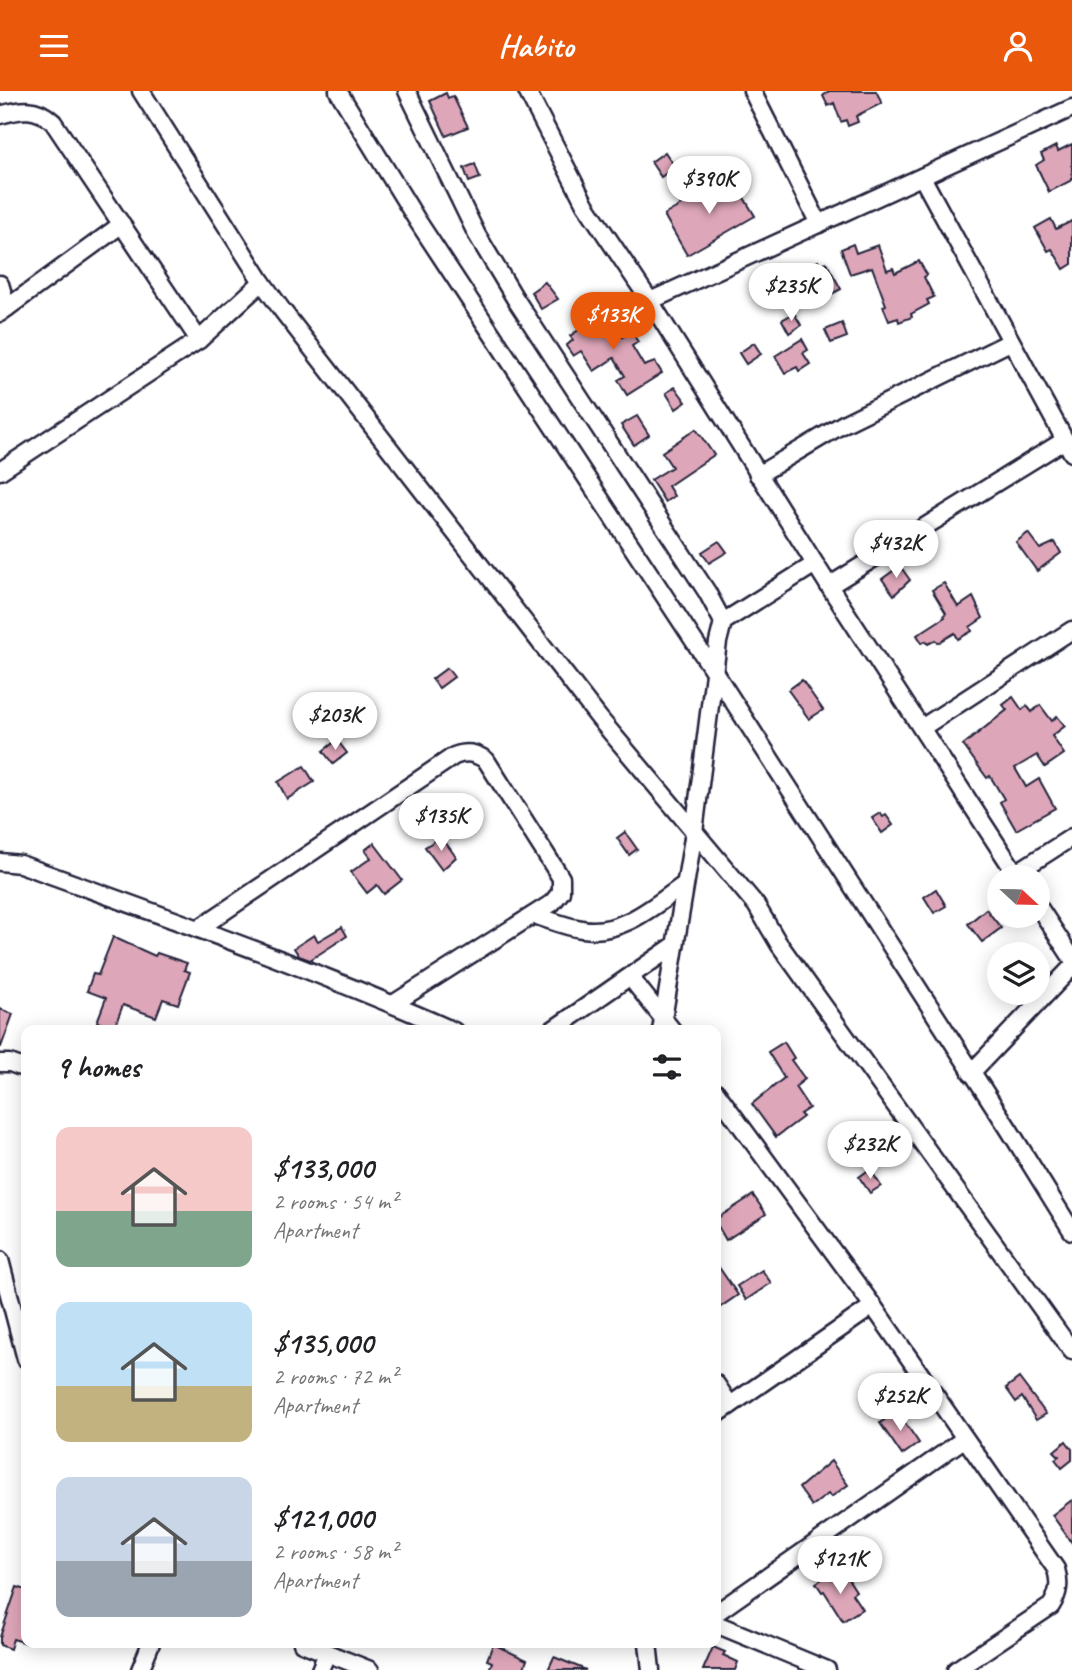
<!DOCTYPE html>
<meta charset="utf-8">
<style>
body{margin:0;font-family:Caveat,sans-serif;background:#f2f2f2;color:#202124;height:100vh;display:flex;flex-direction:column;font-size:26px;white-space:nowrap}
*{box-sizing:border-box;margin:0}
p{font-size:23px;color:#757577}
.icon{flex:none;width:38px;height:38px;fill:none;stroke:currentColor;stroke-width:2;stroke-linecap:round;stroke-linejoin:round}
.map{position:relative;flex:1;overflow:hidden}
.drawer{position:absolute;left:21px;top:934px;width:700px;height:623px;display:flex;flex-direction:column;background:#fff;border-radius:14px;box-shadow:0 4px 18px #0003}
.drawer>*{flex:none}
.needle{width:46px;rotate:112deg}
.buttons{position:absolute;left:987px;top:774px;display:grid;gap:14px}
.buttons a{display:grid;place-items:center;width:63px;height:63px;border-radius:50%;background:#fff;box-shadow:0 4px 18px #0003;font-size:35px}
.price{position:absolute;translate:-50% -60px;padding:0 16px;border-radius:24px;background:#fff;color:#222;font-size:23px;line-height:46px;filter:drop-shadow(0 2px 4px #0008)}
.price::after{content:'';position:absolute;left:50%;top:42px;width:21px;height:16px;margin-left:-10px;background:inherit;clip-path:polygon(0 0,100% 0,50% 100%)}
.price.on{background:#ea580c;color:#fff}
ul{padding:0;list-style:none}
li{display:flex;align-items:center;gap:21px;height:175px;padding:0 35px}
li span{display:grid;place-items:center;flex:none;width:196px;height:140px;border-radius:14px;color:#555}
li>.icon{margin-inline-start:auto}
span .icon{width:84px;height:84px;fill:#fffc;stroke-width:1}
li b{font-size:30px}
h2{display:flex;justify-content:space-between;align-items:center;height:84px;padding:0 35px;font-size:30px}
header{display:flex;justify-content:space-between;align-items:center;height:91px;padding:0 35px;background:#ea580c;color:#fff;font-size:32px;font-weight:700}
.map>svg:first-child{display:block}
.building{fill:#dea6b9;stroke:#22223b;stroke-width:2}
.lines{fill:none;stroke-linecap:round;stroke-linejoin:round}
.minor-casing{stroke:#22223b;stroke-width:21}
.minor{stroke:#fff;stroke-width:16}
</style>
<header><svg class="icon" aria-label="menu" viewBox="0 0 24 24"><path d="M4 6h16M4 12h16M4 18h16"/></svg>Habito<svg class="icon" aria-label="person" viewBox="0 0 24 24"><circle cx="12" cy="8" r="4"/><path d="M4 21q1-7 8-7t8 7"/></svg></header>
<div class="map">
<svg width="1072" height="1579" viewBox="0 0 1072 1579">
<rect width="100%" height="100%" fill="#fff"/>
<filter id="ink" filterUnits="userSpaceOnUse"><feTurbulence type="fractalNoise" baseFrequency=".0143" numOctaves="2"/><feDisplacementMap in="SourceGraphic" scale="14" xChannelSelector="R" yChannelSelector="G"/><feConvolveMatrix kernelMatrix="1 2 1 2 8 2 1 2 1" color-interpolation-filters="sRGB"/></filter>
<g filter="url(#ink)">
<g class="building">
<path d="M829 0H876L882 12 856 25 858 31 848 35 846 29 841 31 834 12 828 15 823 5Z"/>
<path d="M446 2 448 7 453 5 468 36 446 45 430 10Z"/>
<path d="M1072 53V89L1049 101 1036 74 1044 69 1041 63 1056 55 1058 60Z"/>
<path d="M665 61 675 76 661 86 651 71Z"/>
<path d="M475 73 480 87 469 91 464 77Z"/>
<path d="M731 85 755 125 687 164 664 124Z"/>
<path d="M1051 128 1056 138 1072 130V173L1064 178 1052 158 1048 160 1035 137Z"/>
<path d="M853 153 856 162 878 154 887 179 893 177 895 182 919 170 927 184 924 186 934 206 927 209 929 213 911 223 912 226 899 231 898 227 889 230 883 215 886 214 872 176 850 183 841 158Z"/>
<path d="M818 170 820 174 826 171 841 198 828 205 822 195 816 199 804 177Z"/>
<path d="M545 191 558 208 541 218 531 201Z"/>
<path d="M605 221 622 246 631 240 638 251 632 255 644 275 655 271 662 282 627 304 618 289 625 285 614 267 594 280 581 260 573 265 566 255 573 249 570 245Z"/>
<path d="M794 222 801 234 789 242 782 229Z"/>
<path d="M842 232 847 246 831 252 825 239Z"/>
<path d="M802 248 808 259 803 262 810 273 799 280 797 276 785 282 775 265Z"/>
<path d="M754 252 761 263 746 273 739 262Z"/>
<path d="M675 296 686 311 676 318 666 302Z"/>
<path d="M637 325 649 344 634 354 621 334Z"/>
<path d="M696 338 714 364 668 395 674 405 665 411 651 389 672 376 662 361Z"/>
<path d="M1028 442 1040 458 1055 451 1061 462 1037 480 1016 451Z"/>
<path d="M719 450 727 461 709 472 702 461Z"/>
<path d="M900 475 910 489 894 504 882 488Z"/>
<path d="M944 492 958 516 973 506 983 527 970 536 972 540 958 548 955 542 938 552 936 549 928 553 926 550 922 552 917 544 945 526 944 524 946 522 932 499Z"/>
<path d="M447 577 454 586 439 597 432 588Z"/>
<path d="M802 589 823 619 809 628 788 599Z"/>
<path d="M1013 606 1022 619 1027 615 1032 621 1040 614 1052 630 1057 625 1065 635 1052 645 1064 663 1045 676 1037 664 1015 677 1026 696 1039 688 1055 717 1016 739 1000 711 1004 708 990 685 987 687 963 654 1007 619 1003 614Z"/>
<path d="M337 649 347 662 333 673 323 660Z"/>
<path d="M304 675 314 691 287 708 278 691Z"/>
<path d="M880 722 883 726 886 724 893 734 882 742 872 727Z"/>
<path d="M625 741 637 758 629 764 617 747Z"/>
<path d="M443 748 456 766 442 779 425 756 436 749 438 752Z"/>
<path d="M374 752 402 789 384 803 377 794 367 802 351 781 371 767 365 759Z"/>
<path d="M936 798 946 815 934 822 924 806Z"/>
<path d="M986 818 1001 837 982 851 968 833Z"/>
<path d="M342 836 347 845 310 869 299 865 294 857 314 844 318 850Z"/>
<path d="M113 846 155 865 157 862 187 872 184 879 190 881 178 913 163 908 156 926 123 914 114 937 97 931 106 907 87 900 93 883 98 884Z"/>
<path d="M0 918 13 923 1 956H0Z"/>
<path d="M784 951 794 967 791 969 805 988 795 996 809 1017 800 1023 803 1026 776 1046 752 1013 784 987 768 961Z"/>
<path d="M870 1078 881 1095 870 1102 859 1086Z"/>
<path d="M753 1104 766 1123 726 1149 716 1132V1128Z"/>
<path d="M716 1172 738 1204 716 1219Z"/>
<path d="M762 1179 771 1192 746 1209 737 1195Z"/>
<path d="M1019 1287 1046 1323 1036 1329 1022 1306 1016 1311 1006 1297Z"/>
<path d="M897 1320 919 1352 902 1364 880 1332Z"/>
<path d="M1066 1350 1072 1358V1369L1062 1377 1055 1368 1059 1365 1054 1360Z"/>
<path d="M831 1370 848 1394 831 1406 828 1403 812 1415 799 1397Z"/>
<path d="M1072 1409V1452L1052 1424Z"/>
<path d="M828 1484 831 1488 836 1485 838 1487 841 1485 843 1489 847 1486 856 1500 852 1503 862 1518 843 1530 824 1500 822 1501 816 1492Z"/>
<path d="M17 1496 26 1499V1552L13 1548 10 1558 0 1554V1546Z"/>
<path d="M493 1553 527 1569 523 1579H489L492 1571 487 1569Z"/>
<path d="M713 1556 725 1561 723 1564 738 1571 735 1579H703Z"/>
<path d="M554 1566 586 1579H548Z"/>
</g>
<g class="lines">
<g class="minor-casing">
<g id="minor">
<path d="M141 0 262 191 282 219 599 627 756 814 779 853 1072 1260"/>
<path d="M338 0 417 129 715 582 1010 1040 1072 1140"/>
<path d="M407 0 477 144 516 209 707 501 723 531"/>
<path d="M527 0 585 113 650 210 829 495 1018 786"/>
<path d="M752 0 819 133"/>
<path d="M0 24C21 18 36 15 53 31L199 249"/>
<path d="M922 86 1072 362"/>
<path d="M0 193 7 217"/>
<path d="M650 210 1072 17"/>
<path d="M0 222 122 133"/>
<path d="M0 380 199 249 262 191"/>
<path d="M758 384 845 332 1010 251"/>
<path d="M829 495 1065 349"/>
<path d="M923 636 1072 539"/>
<path d="M0 771 20 773C166 826 312 877 454 940"/>
<path d="M1016 782 1072 746"/>
<path d="M1038 815 1072 867"/>
<path d="M534 824C550 829 566 836 582 838 621 845 655 814 685 793"/>
<path d="M198 838 454 665C467 660 475 662 486 669L561 787V801L552 812 393 913"/>
<path d="M630 886 673 940"/>
<path d="M551 940 675 854"/>
<path d="M661 940 694 741 718 551 723 531 815 473"/>
<path d="M0 972H10L26 978"/>
<path d="M971 982 1072 876"/>
<path d="M716 1001 873 1215 1056 1478C1060 1492 1059 1502 1051 1515L956 1579"/>
<path d="M0 1169 26 1268"/>
<path d="M716 1293 730 1314"/>
<path d="M716 1324 873 1215"/>
<path d="M716 1522 964 1348"/>
<path d="M716 1533 827 1579"/>
<path d="M302 1552 370 1579"/>
<path d="M648 1552 651 1579"/>
<path d="M140 1579 151 1552"/>
<path d="M320 1579 327 1562"/>
</g>
</g>
<use href="#minor" class="minor"/>
</g>
</g>
</svg>
<div class="buttons">
<a><svg class="needle" viewBox="-14 -14 28 28"><path d="M0-13l5 13h-10z" fill="#e53935"/><path d="M0 13l5-13h-10z" fill="#757577"/></svg></a>
<a><svg class="icon" aria-label="layers" viewBox="0 0 24 24"><path d="M12 4l9 5-9 5-9-5zM3 14l9 5 9-5"/></svg></a>
</div>
<b class="price" style="left:709px;top:125px">$390K</b>
<b class="price" style="left:791px;top:232px">$235K</b>
<b class="price on" style="left:613px;top:261px">$133K</b>
<b class="price" style="left:896px;top:489px">$432K</b>
<b class="price" style="left:335px;top:661px">$203K</b>
<b class="price" style="left:441px;top:762px">$135K</b>
<b class="price" style="left:870px;top:1090px">$232K</b>
<b class="price" style="left:900px;top:1342px">$252K</b>
<b class="price" style="left:840px;top:1505px">$121K</b>
<section class="drawer">
<h2>9 homes<svg class="icon" aria-label="filters" viewBox="0 0 24 24"><path d="M4 7h16M4 17h16"/><circle cx="9" cy="7" r="2"/><circle cx="15" cy="17" r="2"/></svg></h2>
<ul>
<li><span style="background:linear-gradient(#f6c9c9 60%,#7fa58c 0)"><svg class="icon" aria-label="home" viewBox="0 0 24 24"><path d="M3 11l9-7 9 7M6 9v11h12V9"/></svg></span><div><b>$133,000</b><p>2 rooms · 54 m²</p><p>Apartment</p></div></li>
<li><span style="background:linear-gradient(#bfe0f5 60%,#c2b280 0)"><svg class="icon" aria-label="home" viewBox="0 0 24 24"><path d="M3 11l9-7 9 7M6 9v11h12V9"/></svg></span><div><b>$135,000</b><p>2 rooms · 72 m²</p><p>Apartment</p></div></li>
<li><span style="background:linear-gradient(#c9d6e8 60%,#9aa5b1 0)"><svg class="icon" aria-label="home" viewBox="0 0 24 24"><path d="M3 11l9-7 9 7M6 9v11h12V9"/></svg></span><div><b>$121,000</b><p>2 rooms · 58 m²</p><p>Apartment</p></div></li>
</ul>
</section>
</div>
